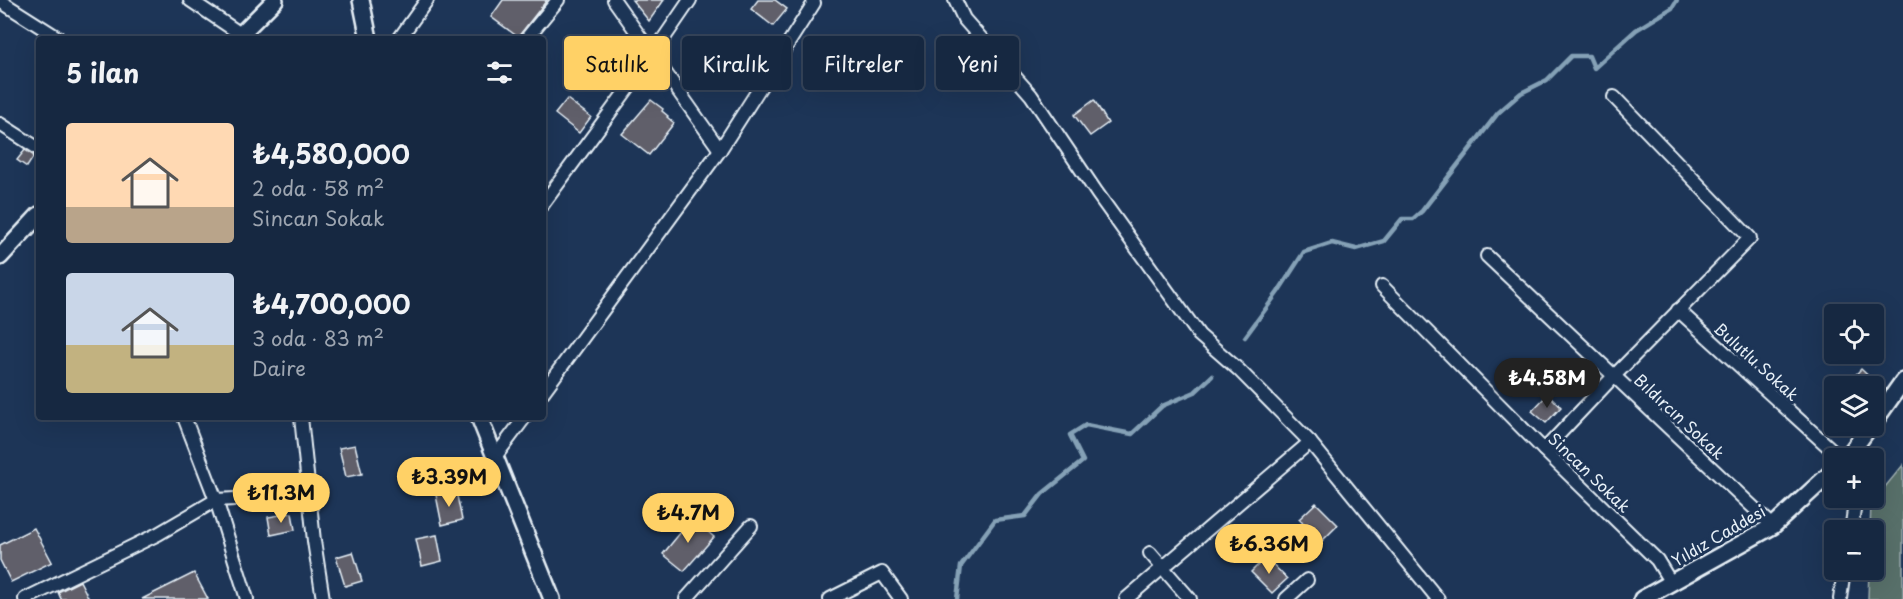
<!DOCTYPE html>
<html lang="tr">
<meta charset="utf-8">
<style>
body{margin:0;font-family:"Playpen Sans",sans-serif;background:#1f3048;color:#f1f3f6;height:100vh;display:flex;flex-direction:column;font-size:22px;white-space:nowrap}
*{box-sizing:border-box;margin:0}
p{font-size:20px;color:#9ea6b1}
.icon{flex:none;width:33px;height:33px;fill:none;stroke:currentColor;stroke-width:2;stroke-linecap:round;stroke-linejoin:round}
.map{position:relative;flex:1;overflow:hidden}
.side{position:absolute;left:36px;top:36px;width:510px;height:384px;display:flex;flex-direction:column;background:#162841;border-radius:6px;box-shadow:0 6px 24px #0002,0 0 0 2px #35445a}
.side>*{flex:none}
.top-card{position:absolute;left:564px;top:36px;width:570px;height:54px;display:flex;gap:12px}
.buttons{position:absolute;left:1824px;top:304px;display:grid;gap:12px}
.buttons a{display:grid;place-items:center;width:60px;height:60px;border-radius:6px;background:#162841;box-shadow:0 6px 24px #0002,0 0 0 2px #35445a;font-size:30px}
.price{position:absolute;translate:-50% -51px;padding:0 14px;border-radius:21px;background:#ffd166;color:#111;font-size:20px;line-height:39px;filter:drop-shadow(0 2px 3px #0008)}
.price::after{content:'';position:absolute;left:50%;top:36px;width:18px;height:14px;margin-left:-9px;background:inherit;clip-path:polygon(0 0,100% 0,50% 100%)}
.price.active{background:#222;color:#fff}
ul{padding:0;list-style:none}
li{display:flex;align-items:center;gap:18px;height:150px;padding:0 30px}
li span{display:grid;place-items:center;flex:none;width:168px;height:120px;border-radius:6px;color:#555}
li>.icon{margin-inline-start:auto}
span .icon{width:72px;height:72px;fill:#fffc;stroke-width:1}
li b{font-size:26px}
h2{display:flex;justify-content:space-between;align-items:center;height:72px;padding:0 30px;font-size:26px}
.pill{padding:0 21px;border-radius:6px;background:#162841;box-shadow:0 6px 24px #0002,0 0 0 2px #35445a;font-size:21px;line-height:54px}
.pill.active{background:#ffd166;color:#111}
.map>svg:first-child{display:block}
.green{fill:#596f6b;stroke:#a0b0b2;stroke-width:1.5}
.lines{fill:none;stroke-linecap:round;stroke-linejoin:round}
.stream{stroke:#85a1b6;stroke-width:4.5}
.building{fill:#605e6a;stroke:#e8f1f8;stroke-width:1.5}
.minor-casing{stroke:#e8f1f8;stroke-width:16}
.tertiary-casing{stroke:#e8f1f8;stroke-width:20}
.minor{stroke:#1d3557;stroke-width:12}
.tertiary{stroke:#1d3557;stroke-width:15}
.labels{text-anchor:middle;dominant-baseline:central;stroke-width:6;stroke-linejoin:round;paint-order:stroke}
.street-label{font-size:16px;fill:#e8f1f8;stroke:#1d3557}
</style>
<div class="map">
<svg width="1903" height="599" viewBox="0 0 1903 599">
<rect width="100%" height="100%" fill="#1d3557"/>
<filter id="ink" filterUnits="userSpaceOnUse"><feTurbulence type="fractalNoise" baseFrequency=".0167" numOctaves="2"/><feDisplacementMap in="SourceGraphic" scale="12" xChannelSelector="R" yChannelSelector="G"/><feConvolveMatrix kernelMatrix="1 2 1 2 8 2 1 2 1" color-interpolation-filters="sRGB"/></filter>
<g filter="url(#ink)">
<path class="green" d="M1903 465V599H1868L1869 570H1874V531H1870L1871 504Z"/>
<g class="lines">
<g class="stream">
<path d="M1245 337 1278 292 1304 252 1332 243 1356 249 1384 241 1402 219H1413L1422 211 1498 113 1521 93 1547 80 1571 56H1589L1594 68 1636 30 1672 8 1677 0"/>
<path d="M957 599 961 566 995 520 1025 516 1042 494 1083 461 1070 435 1086 425 1132 434 1162 406 1195 392 1212 376"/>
</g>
</g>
<g class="building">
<path d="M503 0H547L518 37 491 17Z"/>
<path d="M632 0H664L649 21Z"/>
<path d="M758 0H775L787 9 773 26 751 9Z"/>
<path d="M567 99 591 117 579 133 555 114Z"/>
<path d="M651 100 663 109 662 111 668 116 667 117 674 123 649 155 622 134Z"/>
<path d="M1094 100 1108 123 1090 136 1074 115Z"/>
<path d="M25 150 34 156 27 167 17 160Z"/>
<path d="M1861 369 1880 387H1844Z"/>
<path d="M1548 394 1561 407 1546 423 1532 411Z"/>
<path d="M355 445 362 474 346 477 339 448Z"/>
<path d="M456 491 462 520 442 525 436 495Z"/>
<path d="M1316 503 1338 525 1321 542 1299 519Z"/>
<path d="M292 513 295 530 271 535 268 517Z"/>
<path d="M690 516 714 537 684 571 663 554 681 532 678 530Z"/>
<path d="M34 528 52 562 11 582 0 560V545Z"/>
<path d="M437 535 442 561 422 566 416 539Z"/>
<path d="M353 552 362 581 345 586 336 557Z"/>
<path d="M1266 557 1287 579 1272 593 1251 572Z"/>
<path d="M194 573 208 599H142Z"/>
<path d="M80 581 89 599H61L58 592Z"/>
</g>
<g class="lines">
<g class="minor-casing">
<g id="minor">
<path d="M190 0 242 35"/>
<path d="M614 0 720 150"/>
<path d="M955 0 964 19 1031 95 1097 193 1199 335 1239 370 1310 442 1438 599"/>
<path d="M0 1 60 39"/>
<path d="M399 39 427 0"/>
<path d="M526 39 558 0"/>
<path d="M0 124 39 149"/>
<path d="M543 204 653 54 690 0"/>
<path d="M1487 256 1773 526"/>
<path d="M1382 286 1544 450 1657 560 1671 583"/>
<path d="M1678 310 1842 459"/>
<path d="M543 392 720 150 814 3"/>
<path d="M184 417 216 500 247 599"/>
<path d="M301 417 314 541 323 599"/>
<path d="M1544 450 1614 376 1750 238 1614 97"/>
<path d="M495 457 525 417"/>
<path d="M1851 531 1854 510 1852 498"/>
<path d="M1150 553 1190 599"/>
<path d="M25 599 158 534 216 500 310 495"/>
<path d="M686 599 751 526"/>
<path d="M830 599 882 573 901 599"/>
<path d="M1126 599 1310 442"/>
<path d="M1286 599 1307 580"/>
<path d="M1840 599 1844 570"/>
</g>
</g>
<g class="tertiary-casing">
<g id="tertiary">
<path d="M361 0 369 39"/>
<path d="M236 39 275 0"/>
<path d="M0 257 39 215"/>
<path d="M479 417 552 599"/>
<path d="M1874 422 1903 381"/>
<path d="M1846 459 1870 426"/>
<path d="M1642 599 1773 526 1834 470"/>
</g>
</g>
<use href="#minor" class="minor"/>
<use href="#tertiary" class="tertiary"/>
</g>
</g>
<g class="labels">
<g class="street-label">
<text transform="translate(1757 361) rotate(42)">Bulutlu Sokak</text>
<text transform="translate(1680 416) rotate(43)">Bıldırcın Sokak</text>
<text transform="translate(1590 472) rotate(44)">Sincan Sokak</text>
<text transform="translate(1718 535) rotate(-30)">Yıldız Caddesi</text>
</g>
</g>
</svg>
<div class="buttons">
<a><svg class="icon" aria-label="locate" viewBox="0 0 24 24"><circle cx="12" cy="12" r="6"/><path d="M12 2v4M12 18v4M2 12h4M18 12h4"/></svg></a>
<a><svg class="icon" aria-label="layers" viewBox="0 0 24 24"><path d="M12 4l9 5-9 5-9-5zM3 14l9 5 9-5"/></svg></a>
<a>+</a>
<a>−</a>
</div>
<b class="price active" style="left:1547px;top:409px">₺4.58M</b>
<b class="price" style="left:449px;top:508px">₺3.39M</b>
<b class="price" style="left:281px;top:524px">₺11.3M</b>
<b class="price" style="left:688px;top:544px">₺4.7M</b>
<b class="price" style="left:1269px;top:575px">₺6.36M</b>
<div class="top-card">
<a class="pill active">Satılık</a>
<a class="pill">Kiralık</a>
<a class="pill">Filtreler</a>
<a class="pill">Yeni</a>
</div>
<section class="side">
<h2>5 ilan<svg class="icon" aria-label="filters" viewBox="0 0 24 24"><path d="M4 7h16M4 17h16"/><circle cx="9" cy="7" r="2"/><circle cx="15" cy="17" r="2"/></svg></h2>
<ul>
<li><span style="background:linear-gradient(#ffd9b3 70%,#b9a48a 0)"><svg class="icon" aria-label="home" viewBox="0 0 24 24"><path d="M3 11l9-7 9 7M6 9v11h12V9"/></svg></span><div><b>₺4,580,000</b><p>2 oda · 58 m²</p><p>Sincan Sokak</p></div></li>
<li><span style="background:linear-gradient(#c9d6e8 60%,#c2b280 0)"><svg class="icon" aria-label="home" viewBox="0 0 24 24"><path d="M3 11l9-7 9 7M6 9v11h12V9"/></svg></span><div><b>₺4,700,000</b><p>3 oda · 83 m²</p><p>Daire</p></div></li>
</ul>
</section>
</div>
